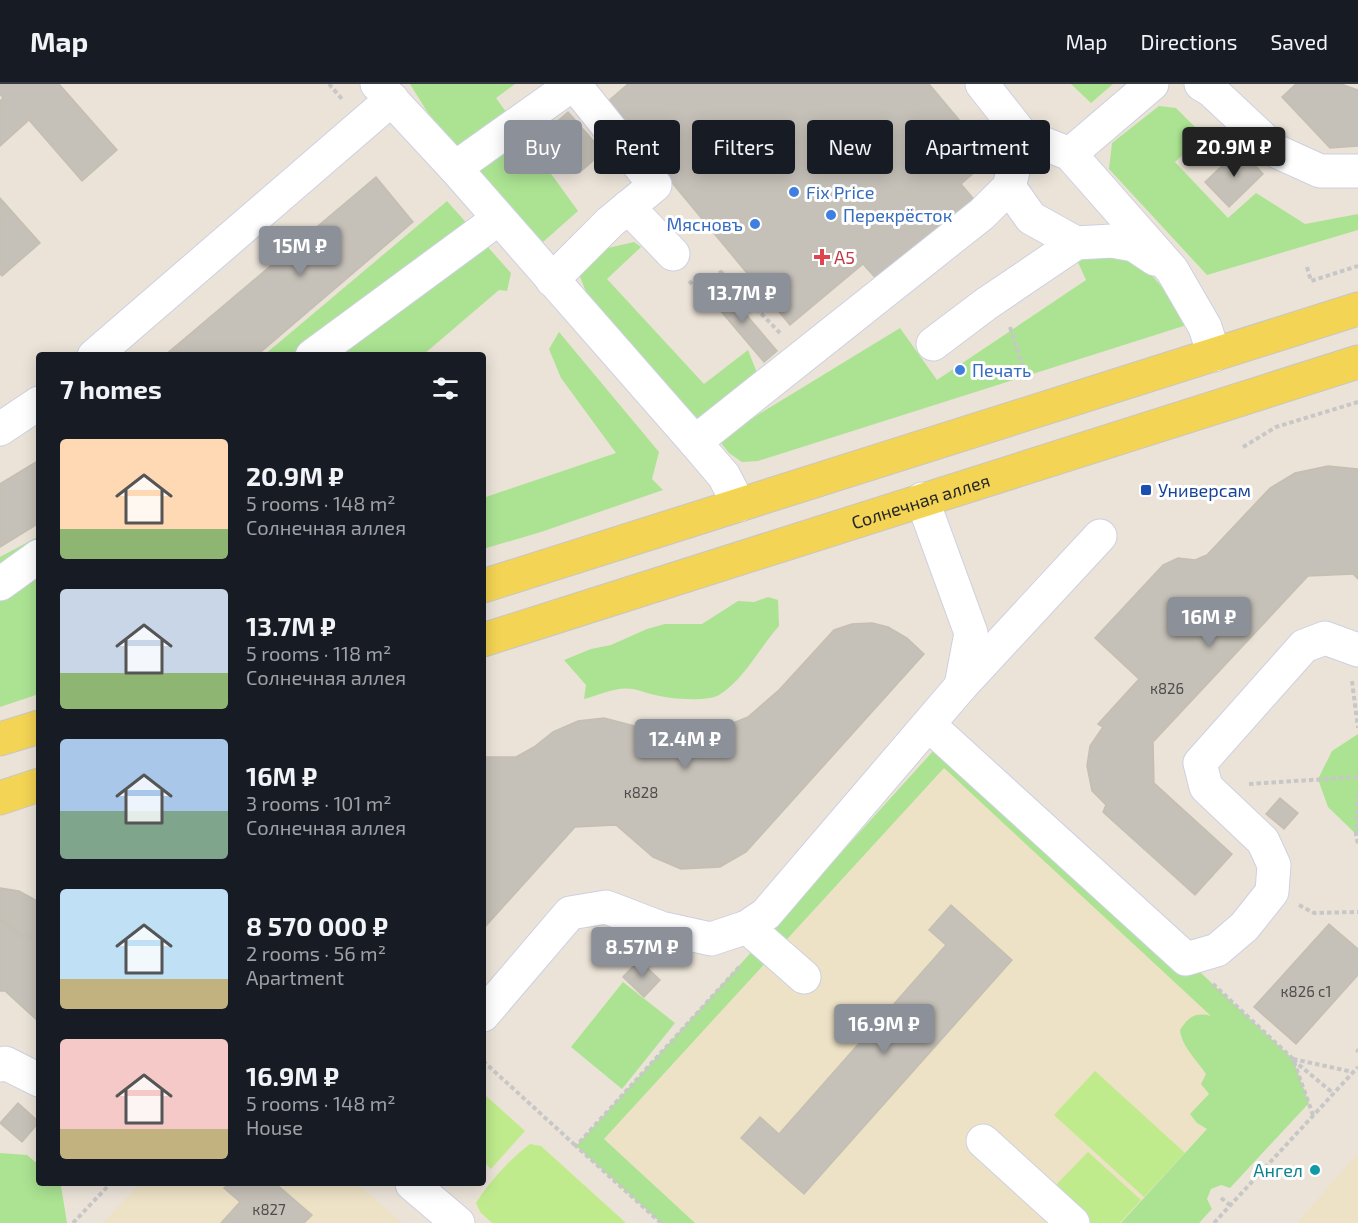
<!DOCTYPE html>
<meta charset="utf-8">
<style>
body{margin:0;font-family:"Exo 2",sans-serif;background:#242831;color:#f1f3f6;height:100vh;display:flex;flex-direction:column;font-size:22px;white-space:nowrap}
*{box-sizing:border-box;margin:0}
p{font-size:20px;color:#9ea1a6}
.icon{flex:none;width:33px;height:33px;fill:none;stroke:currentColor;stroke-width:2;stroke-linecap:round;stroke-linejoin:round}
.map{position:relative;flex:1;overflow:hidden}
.sheet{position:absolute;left:36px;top:268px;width:450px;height:834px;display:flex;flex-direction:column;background:#171b24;border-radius:6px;box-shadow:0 3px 15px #0003}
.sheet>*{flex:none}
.hud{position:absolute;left:504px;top:36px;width:570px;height:54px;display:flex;gap:12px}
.price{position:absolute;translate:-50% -51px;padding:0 14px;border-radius:6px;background:#8c9099;color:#fff;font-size:20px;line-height:39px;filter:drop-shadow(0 2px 3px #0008)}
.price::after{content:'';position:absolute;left:50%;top:36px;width:18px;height:14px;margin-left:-9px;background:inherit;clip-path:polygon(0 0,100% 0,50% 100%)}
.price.selected{background:#222;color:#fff}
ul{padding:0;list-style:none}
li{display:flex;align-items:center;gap:18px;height:150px;padding:0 24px}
li span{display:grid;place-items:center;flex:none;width:168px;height:120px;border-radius:6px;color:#555}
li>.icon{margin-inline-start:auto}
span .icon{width:72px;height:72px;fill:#fffc;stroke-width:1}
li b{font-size:26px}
h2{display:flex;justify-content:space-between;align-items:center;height:72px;padding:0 24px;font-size:26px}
.tag{padding:0 21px;border-radius:6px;background:#171b24;box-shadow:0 3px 15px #0003;font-size:21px;line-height:54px}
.tag.selected{background:#8c9099;color:#fff}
header{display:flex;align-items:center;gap:36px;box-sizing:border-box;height:84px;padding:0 30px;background:#171b24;border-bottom:2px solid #363941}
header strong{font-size:28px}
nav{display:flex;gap:33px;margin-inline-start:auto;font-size:21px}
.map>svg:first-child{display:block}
.education{fill:#ede2c6}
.green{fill:#abe392}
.pitch{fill:#c0eb8d}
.building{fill:#c5c0b8;stroke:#c5bfb2;stroke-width:1.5}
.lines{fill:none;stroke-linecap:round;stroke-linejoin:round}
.minor-casing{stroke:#cdd0e1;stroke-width:35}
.major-casing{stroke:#c7c7c7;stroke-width:35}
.path{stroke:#c7c7c7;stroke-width:4;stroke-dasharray:4.5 3;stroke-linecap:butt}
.minor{stroke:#fff;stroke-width:33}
.major{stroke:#f3d454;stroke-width:33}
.shop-dot{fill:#3f7fe0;stroke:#fff;stroke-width:2}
.health-dot{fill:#e0444e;stroke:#fff;stroke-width:2}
.transit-dot{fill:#1a4fb4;stroke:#fff;stroke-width:2}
.culture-dot{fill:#0f9aa8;stroke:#fff;stroke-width:2}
.labels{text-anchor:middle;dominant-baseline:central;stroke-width:6;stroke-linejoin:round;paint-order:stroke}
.number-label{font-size:15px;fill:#4e4d4b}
.shop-label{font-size:18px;fill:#366cbe;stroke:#fff;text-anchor:start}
.health-label{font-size:18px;fill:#be3a42;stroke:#fff;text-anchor:start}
.transit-label{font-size:18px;fill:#164399;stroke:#fff;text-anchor:start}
.street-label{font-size:18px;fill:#272727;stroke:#fff}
.culture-label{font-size:18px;fill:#0d838f;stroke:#fff;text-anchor:end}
</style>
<header>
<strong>Map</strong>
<nav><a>Map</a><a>Directions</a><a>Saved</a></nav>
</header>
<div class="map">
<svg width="1358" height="1139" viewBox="0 0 1358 1139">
<rect width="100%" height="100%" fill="#ebe3d8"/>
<g class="education">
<path d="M944 684 1266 982 1120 1139H695L604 1055Z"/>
<path d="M1358 1069V1139H1297Z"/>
<path d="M139 1100H358L402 1139H103Z"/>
</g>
<g class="green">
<path d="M410 0H515L496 14 578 127 543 158 428 29Z"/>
<path d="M1071 0H1113L1091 19Z"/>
<path d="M1159 22 1176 24 1204 52 1175 78 1228 134 1256 109 1305 140 1358 130V146L1207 191 1109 85 1112 59Z"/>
<path d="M447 117 511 189 507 207 499 206 423 271 263 272Z"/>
<path d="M634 158 641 163 607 195 704 300 748 266 759 294 700 337 590 218 577 185 595 167Z"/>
<path d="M1110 169 1143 181 1193 239 758 377 742 378 729 369 718 355 900 244 937 296 1086 196 1076 174Z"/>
<path d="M559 248 659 368 652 395 663 406 541 448 483 465V414L616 369 561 294 549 265Z"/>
<path d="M39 452V610L0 623V473Z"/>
<path d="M768 513 778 516 779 542C760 563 744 596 719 611 707 618 669 615 655 611 648 610 640 606 633 605 617 602 599 611 584 615L586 601 564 576 591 565 611 561 647 545 665 540H702L738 517 754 518Z"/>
<path d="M1358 650V752L1328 723 1318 695 1332 667Z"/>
<path d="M944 655 1186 875 1293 975 1309 1019 1230 1104 1221 1101 1211 1105 1207 1115 1212 1125 1199 1139H1121L1207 1045 1197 1039 1190 1030 1209 1010 1201 1000 1206 990C1196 975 1182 963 1180 946 1189 932 1196 928 1211 932L944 684 604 1055 695 1139H661L576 1062Z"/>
<path d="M623 898 675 939 622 1005 571 963Z"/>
<path d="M0 1069 27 1071 39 1081V1100H58L61 1102 67 1139H0Z"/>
</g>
<g class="pitch">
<path d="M1095 987 1185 1069 1144 1113 1054 1031Z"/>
<path d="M483 1009 525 1047 491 1085 483 1077Z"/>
<path d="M530 1060 541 1062 626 1139H492L480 1128 476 1119C489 1098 510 1075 530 1060Z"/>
<path d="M1088 1068 1141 1116 1120 1139H1086L1051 1106Z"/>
</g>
<g class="building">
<path d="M0 0H59L117 66 82 97 29 36 0 62V17L3 14 0 10Z"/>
<path d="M628 0H929L991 74 961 100 977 119 880 199 863 180 790 241 606 19Z"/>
<path d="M1296 0H1341L1358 6V62L1330 64 1282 13Z"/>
<path d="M568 28 603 68 579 89 544 49Z"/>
<path d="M1240 65 1263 90 1229 123 1205 98Z"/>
<path d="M376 93 413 138 256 272H164Z"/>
<path d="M0 114 40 159 2 192 0 190Z"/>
<path d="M721 201 777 267 764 278 708 212Z"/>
<path d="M39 376V439L0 463V400Z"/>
<path d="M1328 382 1358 385V495L1353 490 1308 492 1153 658 1154 699 1232 770 1195 811 1103 728 1106 721 1092 707 1087 682 1090 662 1103 643 1098 640 1139 595 1095 554 1163 481 1178 474 1195 476 1207 471 1270 404 1295 389Z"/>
<path d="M872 539 888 543 907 554 924 570 746 768 720 783 681 785 653 773 616 741 575 743 483 845V673H516L534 663 553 648 578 637 604 634 673 652 713 647 748 633 779 606 834 546 852 540Z"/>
<path d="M1280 714 1298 729 1284 745 1266 730Z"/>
<path d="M0 804 19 807 39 818V861L26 849 22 853 4 838 0 837Z"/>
<path d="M951 821 1012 876 804 1110 741 1054 760 1033 779 1050 946 861 929 846Z"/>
<path d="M0 837 4 838 22 853 26 849 39 861V938L5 907H0Z"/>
<path d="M1329 840 1358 865V891L1296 960 1254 923Z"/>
<path d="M639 876 660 896 644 913 623 893Z"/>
<path d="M18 1019 39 1038 22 1058 0 1039Z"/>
<path d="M229 1100H276L312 1131 304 1139H221L240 1118 224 1104Z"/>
</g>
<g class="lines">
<g class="minor-casing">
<g id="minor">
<path d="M377 0 455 84 695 358 724 392 739 421"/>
<path d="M982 0 1022 51 1070 70 1172 186 1205 243 1214 271"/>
<path d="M1201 0 1211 6 1276 67 1320 87H1358"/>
<path d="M1070 70 1152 0"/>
<path d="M455 84 573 0"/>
<path d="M1009 103 1031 134 1076 159"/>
<path d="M628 123 673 170"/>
<path d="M552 196 610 138 655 101 574 0"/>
<path d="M933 260 986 220 1076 159 1112 157 1134 161 1155 175"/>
<path d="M94 272 392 15"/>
<path d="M312 272 498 135"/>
<path d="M0 345 39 319"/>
<path d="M695 358 982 130 1009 103 1022 51"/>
<path d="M922 415 971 549 961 602"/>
<path d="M0 500 39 472"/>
<path d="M929 641 1186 875 1217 866 1244 843 1272 808 1274 781 1263 757 1206 703 1200 679 1304 562 1325 554 1358 566"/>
<path d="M747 843 804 893"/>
<path d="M483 931 570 829 606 823 661 844 711 855 747 843 766 830 961 602 1100 452"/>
<path d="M0 981 5 979 39 996"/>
<path d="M983 1057 1073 1139"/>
<path d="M412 1100 458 1139"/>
</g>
</g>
<g class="major-casing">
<g id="major">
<path d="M483 502 1358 225"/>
<path id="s1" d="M483 556 1358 278"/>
<path d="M0 655 39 643"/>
<path d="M0 714 39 701"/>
</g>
</g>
<g class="path">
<path d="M329 0 342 15"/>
<path d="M1307 183 1311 197 1358 182"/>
<path d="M689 197 696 204 721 188 780 249"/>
<path d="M1010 243 1027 296"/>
<path d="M1243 363 1276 343 1358 318"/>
<path d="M1352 597 1358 644"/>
<path d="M1249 700 1358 693"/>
<path d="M1358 710 1356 751 1358 760"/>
<path d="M1299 821 1314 829 1358 828"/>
<path d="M1213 900 1293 975 1313 1031"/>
<path d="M1356 966 1358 967"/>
<path d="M1293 975 1353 988"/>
<path d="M1293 976 1333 1009"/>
<path d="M483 977 576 1062"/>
<path d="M1221 1114 1230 1121"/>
<path d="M73 1139 110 1100"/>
<path d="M661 1139 576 1062 741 881"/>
<path d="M1214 1139 1358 983"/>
</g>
<use href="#minor" class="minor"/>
<use href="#major" class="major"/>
</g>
<g class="shop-dot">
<circle cx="794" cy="108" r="6"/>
<circle cx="831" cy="131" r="6"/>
<circle cx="755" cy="140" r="6"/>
<circle cx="960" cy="286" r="6"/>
</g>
<path class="health-dot" d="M819 164h6v6h6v6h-6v6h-6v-6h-6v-6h6z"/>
<rect class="transit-dot" x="1140" y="400" width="12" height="12" rx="3"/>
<circle class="culture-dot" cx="1315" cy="1086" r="6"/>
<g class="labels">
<g class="number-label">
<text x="1167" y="604">к826</text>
<text x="641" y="708">к828</text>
<text x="1306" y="907">к826 с1</text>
<text x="269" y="1125">к827</text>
</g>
<g class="shop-label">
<text x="806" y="108">Fix Price</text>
<text x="843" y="131">Перекрёсток</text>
<text x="743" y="140" text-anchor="end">Мясновъ</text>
<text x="972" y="286">Печать</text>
</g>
<g class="health-label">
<text x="834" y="173">А5</text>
</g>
<g class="transit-label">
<text x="1158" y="406">Универсам</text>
</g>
<g class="street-label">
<text stroke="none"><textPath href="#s1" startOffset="459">Солнечная аллея</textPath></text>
</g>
<g class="culture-label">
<text x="1303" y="1086">Ангел</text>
</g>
</g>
</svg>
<b class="price selected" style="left:1234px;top:94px">20.9M ₽</b>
<b class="price" style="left:300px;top:193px">15M ₽</b>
<b class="price" style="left:742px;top:240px">13.7M ₽</b>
<b class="price" style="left:1209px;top:564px">16M ₽</b>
<b class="price" style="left:685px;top:686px">12.4M ₽</b>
<b class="price" style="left:642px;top:894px">8.57M ₽</b>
<b class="price" style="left:884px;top:971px">16.9M ₽</b>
<div class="hud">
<a class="tag selected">Buy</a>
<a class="tag">Rent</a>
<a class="tag">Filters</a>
<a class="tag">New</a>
<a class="tag">Apartment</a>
</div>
<section class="sheet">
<h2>7 homes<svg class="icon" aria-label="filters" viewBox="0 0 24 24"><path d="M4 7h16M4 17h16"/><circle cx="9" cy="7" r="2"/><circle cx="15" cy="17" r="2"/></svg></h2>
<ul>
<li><span style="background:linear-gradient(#ffd9b3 75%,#8fb573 0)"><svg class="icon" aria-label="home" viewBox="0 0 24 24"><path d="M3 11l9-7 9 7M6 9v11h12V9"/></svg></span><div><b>20.9M ₽</b><p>5 rooms · 148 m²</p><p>Солнечная аллея</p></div></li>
<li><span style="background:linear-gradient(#c9d6e8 70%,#8fb573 0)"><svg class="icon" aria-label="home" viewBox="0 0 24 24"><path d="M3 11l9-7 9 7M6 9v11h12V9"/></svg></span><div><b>13.7M ₽</b><p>5 rooms · 118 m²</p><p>Солнечная аллея</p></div></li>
<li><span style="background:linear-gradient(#a9c7e8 60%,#7fa58c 0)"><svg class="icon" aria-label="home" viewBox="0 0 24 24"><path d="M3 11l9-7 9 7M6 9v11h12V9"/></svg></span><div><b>16M ₽</b><p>3 rooms · 101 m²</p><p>Солнечная аллея</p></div></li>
<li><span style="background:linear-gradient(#bfe0f5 75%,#c2b280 0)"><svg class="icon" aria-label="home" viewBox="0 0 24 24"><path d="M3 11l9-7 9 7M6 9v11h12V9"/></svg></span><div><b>8 570 000 ₽</b><p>2 rooms · 56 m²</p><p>Apartment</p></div></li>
<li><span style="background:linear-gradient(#f6c9c9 75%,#c2b280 0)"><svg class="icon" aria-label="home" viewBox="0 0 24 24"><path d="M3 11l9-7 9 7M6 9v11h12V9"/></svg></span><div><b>16.9M ₽</b><p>5 rooms · 148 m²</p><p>House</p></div></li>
</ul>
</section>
</div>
